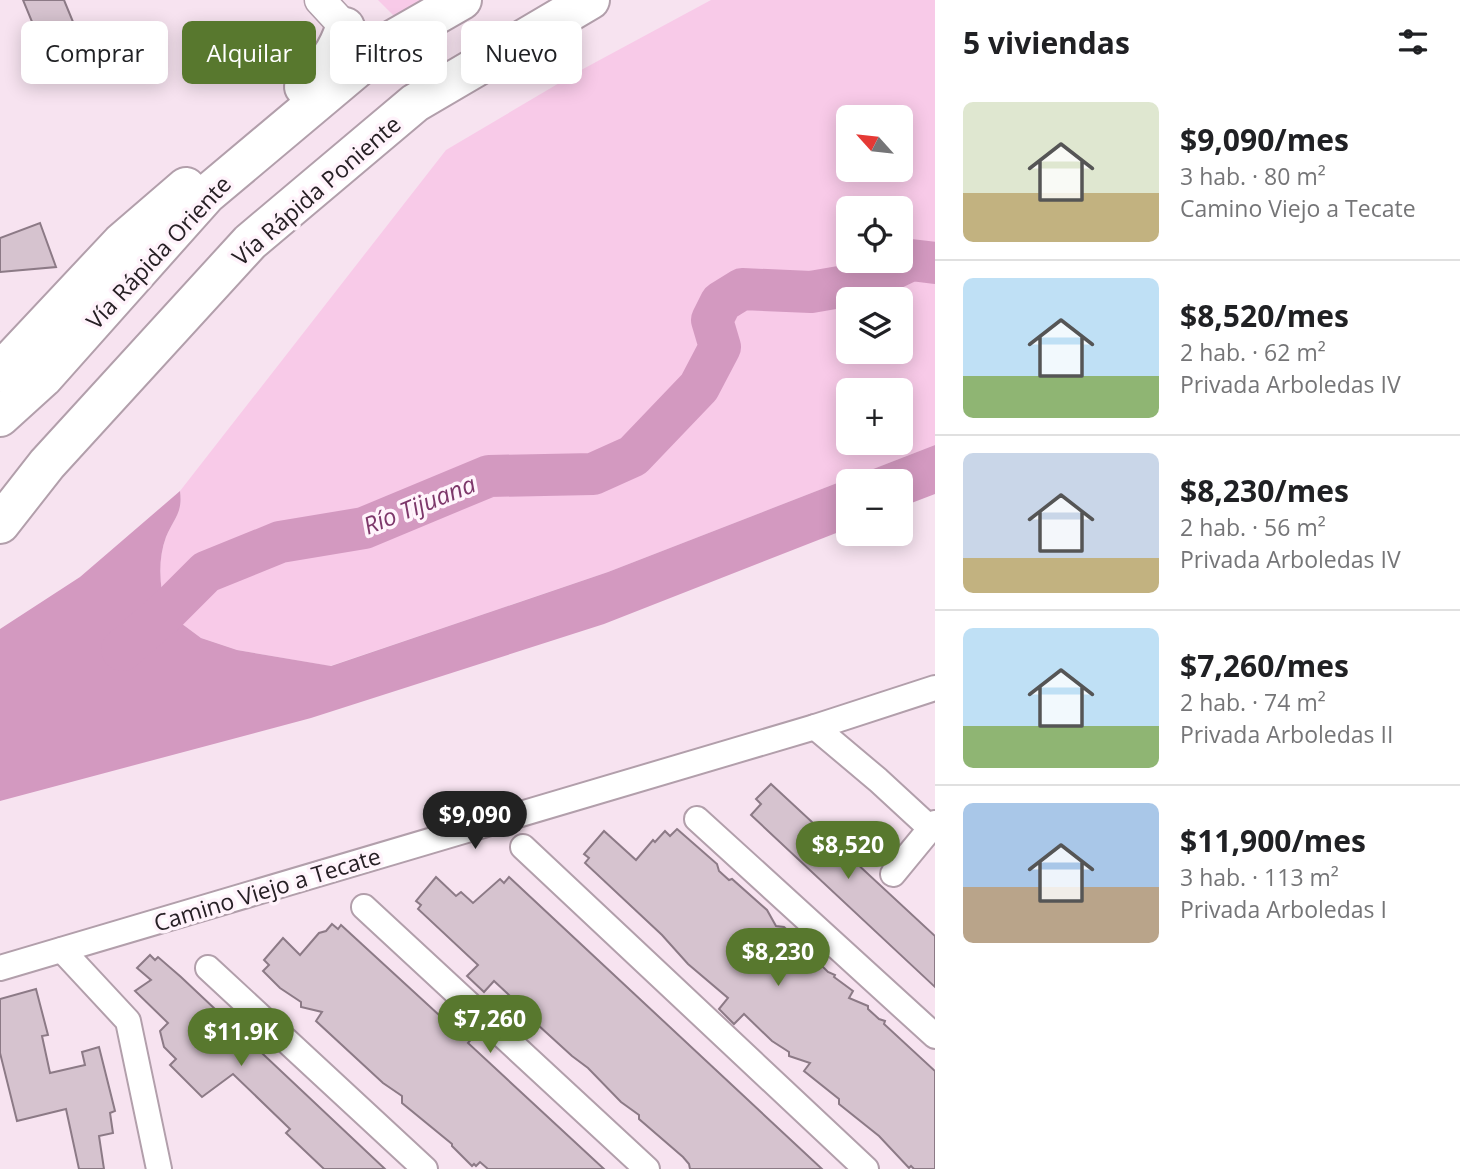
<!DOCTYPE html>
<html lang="es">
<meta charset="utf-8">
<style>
body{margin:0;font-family:"Open Sans",sans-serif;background:#f2f2f2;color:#202124;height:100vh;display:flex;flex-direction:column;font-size:26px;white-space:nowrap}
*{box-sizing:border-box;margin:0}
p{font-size:23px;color:#757577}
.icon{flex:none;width:38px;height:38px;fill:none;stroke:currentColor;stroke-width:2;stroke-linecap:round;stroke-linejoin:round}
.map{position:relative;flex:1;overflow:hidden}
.drawer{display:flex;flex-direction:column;background:#fff;width:525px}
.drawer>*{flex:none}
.top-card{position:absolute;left:21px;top:21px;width:665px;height:63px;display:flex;gap:14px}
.needle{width:46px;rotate:297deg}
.buttons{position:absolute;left:836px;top:105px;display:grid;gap:14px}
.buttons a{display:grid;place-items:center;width:77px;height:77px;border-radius:10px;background:#fff;box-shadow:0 4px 18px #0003;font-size:35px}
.price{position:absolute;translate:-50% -60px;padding:0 16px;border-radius:24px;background:#58782e;color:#fff;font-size:23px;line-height:46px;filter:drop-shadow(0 2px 4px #0008)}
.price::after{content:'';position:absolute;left:50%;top:42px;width:21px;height:16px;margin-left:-10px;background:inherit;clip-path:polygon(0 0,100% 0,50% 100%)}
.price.current{background:#222;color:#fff}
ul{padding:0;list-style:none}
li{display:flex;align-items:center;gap:21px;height:175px;padding:0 28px}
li+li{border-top:2px solid #e0e0e0}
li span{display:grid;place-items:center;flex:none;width:196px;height:140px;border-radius:10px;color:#555}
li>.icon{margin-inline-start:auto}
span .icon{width:84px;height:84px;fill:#fffc;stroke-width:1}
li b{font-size:30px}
h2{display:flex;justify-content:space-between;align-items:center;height:84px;padding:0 28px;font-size:30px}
.pill{padding:0 24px;border-radius:10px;background:#fff;box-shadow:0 4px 18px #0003;font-size:24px;line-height:63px}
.pill.current{background:#58782e;color:#fff}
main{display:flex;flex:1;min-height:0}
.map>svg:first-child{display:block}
.green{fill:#f8cae8;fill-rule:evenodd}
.water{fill:#d399c0}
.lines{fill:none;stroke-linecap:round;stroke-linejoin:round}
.river{stroke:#d399c0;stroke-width:42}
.building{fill:#d6c3cf;stroke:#8c7a86;stroke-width:2}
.minor-casing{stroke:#b29fab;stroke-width:28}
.tertiary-casing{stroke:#b29fab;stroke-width:33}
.trunk-casing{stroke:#b29fab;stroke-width:42}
.minor{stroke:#fff;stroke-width:24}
.tertiary{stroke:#fff;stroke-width:30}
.trunk{stroke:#fff;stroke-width:38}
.labels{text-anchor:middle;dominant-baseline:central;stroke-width:7;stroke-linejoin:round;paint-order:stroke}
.street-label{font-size:23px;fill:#272025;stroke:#fff3fb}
.water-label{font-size:24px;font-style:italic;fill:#7d376a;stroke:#fff3fb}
</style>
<main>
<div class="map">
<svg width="935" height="1169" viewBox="0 0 935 1169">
<rect width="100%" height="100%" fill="#f7e3f0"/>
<g class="green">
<path d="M378 0H440L401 23Z"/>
<path d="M711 0H935V445L608 572 330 666 237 650 201 638 166 612C160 587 157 561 166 537 174 518 183 513 180 491L446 150 583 69ZM849 117H901V170H849ZM849 208H901V261H849ZM849 299H901V352H849ZM849 390H901V443H849Z"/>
</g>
<path class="water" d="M935 445V494L901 507V481H849V528L604 624 311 718 0 801V629L80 577 180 491C183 513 174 518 166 537 157 561 160 588 166 612L201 638 237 650 331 666 608 572Z"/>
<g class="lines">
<path class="river" d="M122 650 166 612 206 572 280 542 364 528 489 476 593 474 633 456 699 387 720 347 712 320 721 302 742 289 811 292 863 283 911 260 935 263"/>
</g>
<g class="building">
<path d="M23 0H64L78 34 46 47 45 45 42 46Z"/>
<path d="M40 223 56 267 0 272V238Z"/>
<path d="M771 784 935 936V987L751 815 761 804 756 799Z"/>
<path d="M677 829 717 864 719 871 729 880 732 879 767 910 776 926 784 927 817 958 818 962 828 972 835 975 834 977 853 991 849 998 868 1006V1009L879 1019 885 1021 884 1024 935 1071V1169H914L911 1166 909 1168 879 1136 839 1104V1099L804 1071 810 1063 789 1056V1052L772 1041 744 1014 734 1024 719 1009 728 998 688 964 662 935 585 863 589 858 584 854 604 831 636 860 653 840 655 842 665 831 670 836Z"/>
<path d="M436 877 456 896 461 892 473 903 500 879 504 883 509 877 822 1169H690L689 1164 683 1157 639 1119V1115L621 1102 588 1068 572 1056 538 1025V1022L494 981 484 992 467 976 478 965 418 909 421 905 416 901Z"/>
<path d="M332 924 338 929 341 925 451 1026 472 1027 477 1032 468 1043 604 1169H488L480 1162 476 1166 474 1164 472 1166 452 1146V1144L402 1103V1096L383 1083 316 1021 322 1012 301 1007V1002L280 988 263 971 269 965 264 960 283 938 300 955 319 933 326 931Z"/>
<path d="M150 955 155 960 158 957 181 977 385 1169H324L286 1133 290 1129 233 1074 202 1097 170 1065 176 1059 164 1047 160 1031 168 1023 135 991 151 980 137 968Z"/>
<path d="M36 989 48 1035 42 1036 50 1073 85 1065 82 1052 99 1047 115 1111 110 1113 113 1133 99 1136 104 1169H79L66 1109 17 1121 0 1053V999Z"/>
</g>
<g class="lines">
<g class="minor-casing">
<g id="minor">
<path d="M815 727 878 780 930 828"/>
<path d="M697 819 935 1036"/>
<path d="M523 847 866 1169"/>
<path d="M893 874 935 823"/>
<path d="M364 907 647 1169"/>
<path d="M62 950 128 1021 159 1169"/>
<path d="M0 968 815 727 935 688"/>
<path d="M208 968 425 1169"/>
</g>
</g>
<g class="tertiary-casing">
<path id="tertiary" d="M320 0 345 27"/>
</g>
<g class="trunk-casing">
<g id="trunk">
<path d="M304 87C324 70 338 52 345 27"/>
<path d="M0 372 121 243 186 187"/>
<path d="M0 417 43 378 206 195 387 43 462 0"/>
<path d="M0 524 47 464 250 242 415 103 590 0"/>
</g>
</g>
<use href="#minor" class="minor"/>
<use href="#tertiary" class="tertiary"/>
<use href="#trunk" class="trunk"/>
</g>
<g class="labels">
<g class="street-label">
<text transform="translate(316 190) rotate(-41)">Vía Rápida Poniente</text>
<text transform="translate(158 252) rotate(-47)">Vía Rápida Oriente</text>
<text transform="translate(267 889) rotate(-17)">Camino Viejo a Tecate</text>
</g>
<g class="water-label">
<text transform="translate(419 504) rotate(-22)">Río Tijuana</text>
</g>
</g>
</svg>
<div class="buttons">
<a><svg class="needle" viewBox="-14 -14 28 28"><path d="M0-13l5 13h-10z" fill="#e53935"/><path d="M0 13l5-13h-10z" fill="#757577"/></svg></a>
<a><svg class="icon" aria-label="locate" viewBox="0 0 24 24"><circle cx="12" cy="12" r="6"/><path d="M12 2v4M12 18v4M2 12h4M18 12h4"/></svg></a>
<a><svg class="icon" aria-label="layers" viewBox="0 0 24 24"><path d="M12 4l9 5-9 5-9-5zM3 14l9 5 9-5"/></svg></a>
<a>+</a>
<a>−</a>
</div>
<b class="price current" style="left:475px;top:851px">$9,090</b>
<b class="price" style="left:848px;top:881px">$8,520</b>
<b class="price" style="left:778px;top:988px">$8,230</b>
<b class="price" style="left:490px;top:1055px">$7,260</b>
<b class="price" style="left:241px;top:1068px">$11.9K</b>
<div class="top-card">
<a class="pill">Comprar</a>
<a class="pill current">Alquilar</a>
<a class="pill">Filtros</a>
<a class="pill">Nuevo</a>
</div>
</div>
<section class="drawer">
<h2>5 viviendas<svg class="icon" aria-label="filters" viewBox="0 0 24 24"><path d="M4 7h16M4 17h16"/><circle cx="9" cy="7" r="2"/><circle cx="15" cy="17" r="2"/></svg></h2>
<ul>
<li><span style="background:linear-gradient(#dfe7d0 65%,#c2b280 0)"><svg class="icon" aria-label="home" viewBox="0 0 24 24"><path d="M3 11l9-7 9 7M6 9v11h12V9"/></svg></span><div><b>$9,090/mes</b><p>3 hab. · 80 m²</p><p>Camino Viejo a Tecate</p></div></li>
<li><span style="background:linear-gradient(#bfe0f5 70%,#8fb573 0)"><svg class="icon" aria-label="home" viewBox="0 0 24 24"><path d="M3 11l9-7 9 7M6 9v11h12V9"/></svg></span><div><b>$8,520/mes</b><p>2 hab. · 62 m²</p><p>Privada Arboledas IV</p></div></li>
<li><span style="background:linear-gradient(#c9d6e8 75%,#c2b280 0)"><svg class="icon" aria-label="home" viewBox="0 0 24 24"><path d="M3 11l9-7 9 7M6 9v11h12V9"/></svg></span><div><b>$8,230/mes</b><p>2 hab. · 56 m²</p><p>Privada Arboledas IV</p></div></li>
<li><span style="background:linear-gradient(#bfe0f5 70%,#8fb573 0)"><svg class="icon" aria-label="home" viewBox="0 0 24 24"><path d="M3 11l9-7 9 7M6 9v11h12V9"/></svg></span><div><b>$7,260/mes</b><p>2 hab. · 74 m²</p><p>Privada Arboledas II</p></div></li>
<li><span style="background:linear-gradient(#a9c7e8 60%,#b9a48a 0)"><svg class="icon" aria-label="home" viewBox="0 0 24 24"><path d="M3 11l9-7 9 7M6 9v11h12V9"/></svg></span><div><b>$11,900/mes</b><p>3 hab. · 113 m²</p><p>Privada Arboledas I</p></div></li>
</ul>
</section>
</main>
